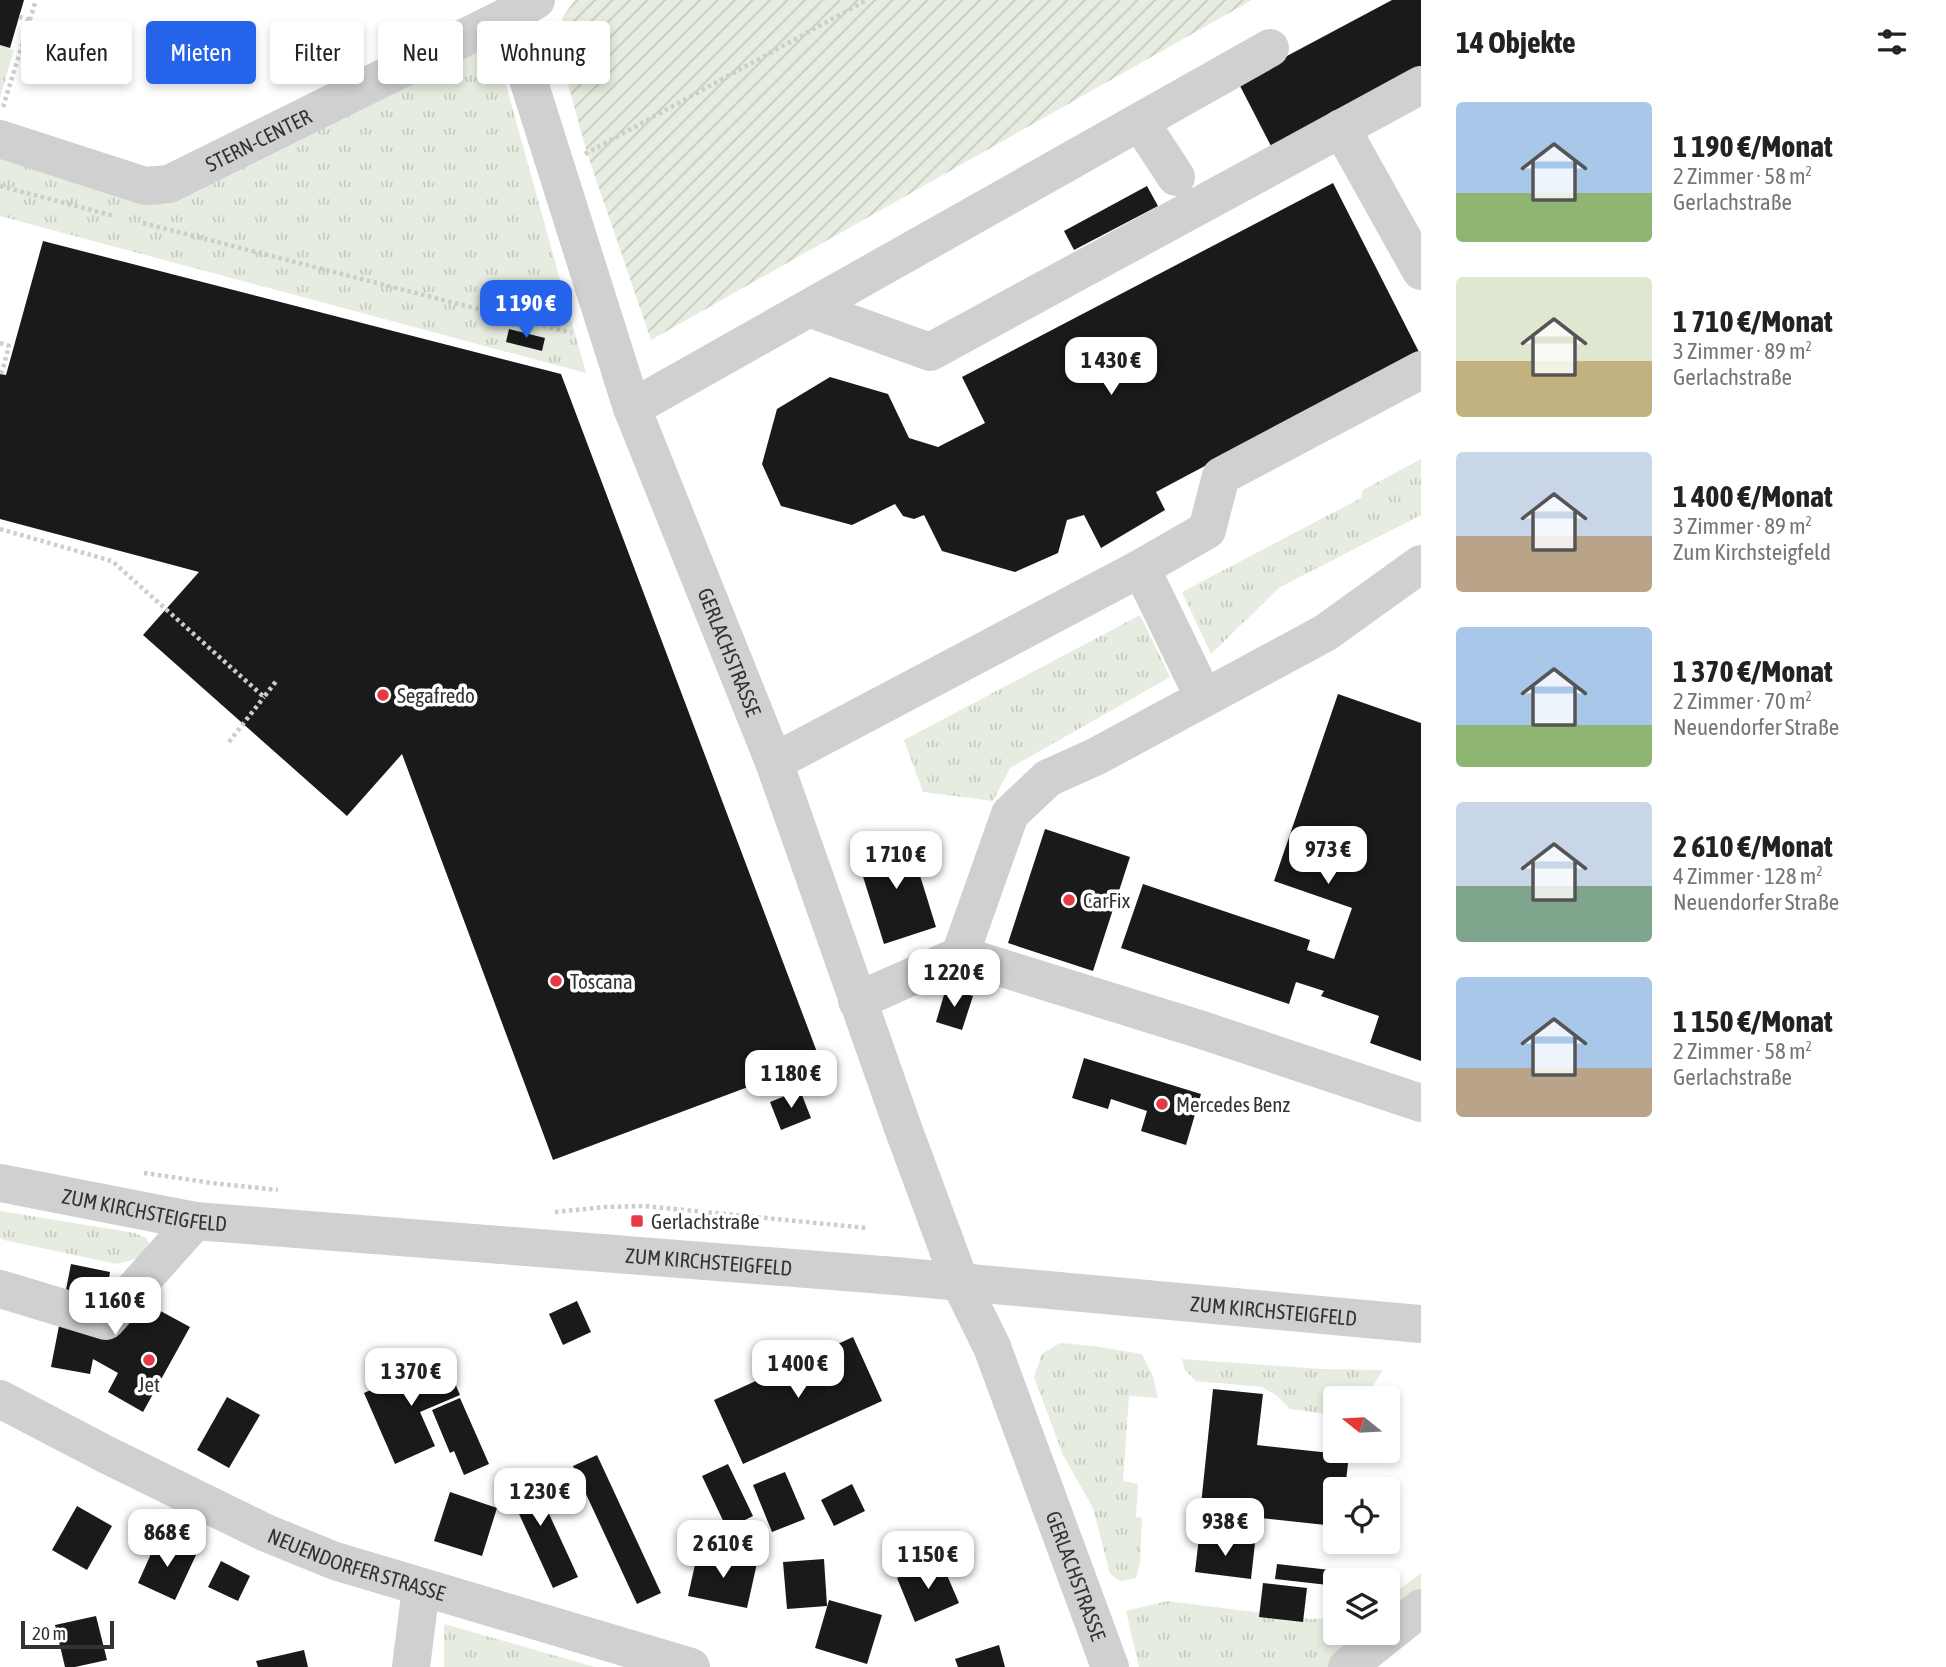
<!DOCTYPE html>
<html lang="de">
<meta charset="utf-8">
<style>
body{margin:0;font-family:"Asap Condensed",sans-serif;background:#f2f2f2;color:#222;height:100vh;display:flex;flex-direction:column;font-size:26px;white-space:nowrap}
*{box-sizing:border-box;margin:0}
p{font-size:23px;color:#767676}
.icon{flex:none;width:38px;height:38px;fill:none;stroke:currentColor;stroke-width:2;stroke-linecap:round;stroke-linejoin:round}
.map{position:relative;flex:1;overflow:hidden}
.side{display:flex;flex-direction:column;background:#fff;width:525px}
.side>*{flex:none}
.banner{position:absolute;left:21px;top:21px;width:665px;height:63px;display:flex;gap:14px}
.needle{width:46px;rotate:288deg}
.fabs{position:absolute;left:1323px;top:1386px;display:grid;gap:14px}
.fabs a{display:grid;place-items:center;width:77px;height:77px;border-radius:7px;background:#fff;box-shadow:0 4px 10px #0003;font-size:35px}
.scale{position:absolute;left:21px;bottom:18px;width:93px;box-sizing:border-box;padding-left:7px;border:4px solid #333;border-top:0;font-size:19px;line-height:24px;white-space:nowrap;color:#333;-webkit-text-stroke:5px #fff;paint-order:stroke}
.price{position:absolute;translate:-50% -60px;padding:0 16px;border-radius:14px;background:#fff;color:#222;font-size:23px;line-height:46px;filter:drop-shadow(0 2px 4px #0008)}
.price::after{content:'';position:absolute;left:50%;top:42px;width:21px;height:16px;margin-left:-10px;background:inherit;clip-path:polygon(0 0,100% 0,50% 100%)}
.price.on{background:#2563eb;color:#fff}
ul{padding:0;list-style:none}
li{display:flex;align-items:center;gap:21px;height:175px;padding:0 35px}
li span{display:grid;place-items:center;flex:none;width:196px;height:140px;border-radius:7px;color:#555}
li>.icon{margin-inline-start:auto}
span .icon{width:84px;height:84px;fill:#fffc;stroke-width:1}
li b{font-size:30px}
h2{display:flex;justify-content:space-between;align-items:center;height:84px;padding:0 35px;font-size:30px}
.chip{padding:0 24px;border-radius:7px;background:#fff;box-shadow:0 4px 10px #0003;font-size:24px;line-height:63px}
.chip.on{background:#2563eb;color:#fff}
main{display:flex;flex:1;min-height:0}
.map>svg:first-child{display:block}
.grass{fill:url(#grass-tufts)}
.garden{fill:url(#garden-furrows)}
.building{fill:#1a1a1a}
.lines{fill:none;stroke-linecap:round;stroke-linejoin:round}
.path{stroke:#cdcdcd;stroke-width:4.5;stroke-dasharray:3.5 3.5;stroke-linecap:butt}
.minor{stroke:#d0d0d0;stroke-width:38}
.poi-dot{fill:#e63946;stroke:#fff;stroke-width:2.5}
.labels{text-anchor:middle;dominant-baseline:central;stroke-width:7;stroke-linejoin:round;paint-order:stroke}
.street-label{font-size:21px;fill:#333;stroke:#fff}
.poi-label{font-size:21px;fill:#333;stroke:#fff;text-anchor:start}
</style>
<main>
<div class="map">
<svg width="1421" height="1667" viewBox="0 0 1421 1667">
<defs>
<pattern id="grass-tufts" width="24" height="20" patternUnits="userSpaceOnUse" patternTransform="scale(1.75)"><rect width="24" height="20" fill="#e6ecdf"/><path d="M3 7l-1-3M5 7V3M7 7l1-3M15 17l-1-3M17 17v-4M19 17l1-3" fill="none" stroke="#c6cbc0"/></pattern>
<pattern id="garden-furrows" width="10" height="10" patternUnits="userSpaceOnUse" patternTransform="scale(1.75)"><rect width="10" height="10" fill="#e6ecdf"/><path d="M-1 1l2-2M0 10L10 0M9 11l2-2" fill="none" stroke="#c6cbc0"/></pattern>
</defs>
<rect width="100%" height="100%" fill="#fff"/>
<g class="grass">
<path d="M0 45 14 50 0 98Z"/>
<path d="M455 53H481L501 67 586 373 0 216V156L152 199Z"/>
<path d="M1421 459V515L1280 587 1211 654 1182 592 1361 498 1363 490Z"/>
<path d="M1140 615 1170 677 1010 768 993 801 923 792 904 740Z"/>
<path d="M0 1211 135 1233 146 1238 150 1246C142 1258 130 1261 117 1264L4 1240 0 1238Z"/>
<path d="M1060 1343 1094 1346 1142 1354 1153 1376 1158 1398 1129 1396 1123 1481 1138 1484 1136 1517 1142 1518 1140 1563 1136 1578 1120 1581 1110 1574 1093 1508 1063 1455 1034 1377 1042 1354Z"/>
<path d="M1182 1359 1321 1369 1383 1370 1365 1398H1335V1415L1290 1409 1276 1395 1262 1387 1196 1381 1185 1370Z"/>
<path d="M1421 1573V1595L1388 1622V1598Z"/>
<path d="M1167 1601 1311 1619 1335 1618V1633H1375L1334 1667H1139L1126 1611Z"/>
<path d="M444 1624 595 1667H444Z"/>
</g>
<path class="garden" d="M575 0H1252L651 340 587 153 560 55 558 34 564 15Z"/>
<g class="building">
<path d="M0 0H24L10 48 0 45Z"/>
<path d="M1392 0H1421V69L1272 148 1238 82Z"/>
<path d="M1333 183 1419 352 1156 492 1165 510 1101 548 1084 515 1067 520 1058 553 1015 572 942 551 924 515 914 519 903 516 895 504 852 525 781 506 762 464 777 409 830 377 888 394 909 438 938 447 985 423 962 377Z"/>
<path d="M1147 186 1158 206 1074 250 1064 231Z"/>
<path d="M43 241 561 374 820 1060 553 1160 402 754 347 816 143 635 199 572 0 519V374L6 375Z"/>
<path d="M509 329 545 338 542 351 506 342Z"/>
<path d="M1338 694 1421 723V1061L1370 1043 1379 1016 1321 996 1324 991 1296 982 1289 1004 1121 948 1143 884 1310 940 1307 950 1334 959 1352 908 1274 881Z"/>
<path d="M1045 829 1130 857 1093 971 1008 943Z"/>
<path d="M908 837 936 927 884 944 856 854Z"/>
<path d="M946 988 973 996 962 1030 936 1022Z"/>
<path d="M1084 1058 1201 1094 1186 1145 1141 1131 1147 1111 1111 1099 1108 1109 1072 1098Z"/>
<path d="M800 1090 811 1118 781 1130 770 1102Z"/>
<path d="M71 1264 110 1272 107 1292 151 1315 155 1308 190 1327 143 1412 108 1392 118 1373 93 1359 90 1374 51 1367Z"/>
<path d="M577 1301 591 1332 563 1345 549 1314Z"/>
<path d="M853 1337 882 1401 743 1464 714 1400Z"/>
<path d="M444 1358 460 1395 420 1412 435 1446 395 1464 364 1393Z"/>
<path d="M1213 1389 1263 1394 1257 1445 1349 1455 1345 1489H1335V1526L1252 1517 1249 1539 1198 1534Z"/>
<path d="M227 1397 260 1415 229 1468 197 1450Z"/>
<path d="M460 1398 489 1464 464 1475 454 1451 450 1453 432 1410Z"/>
<path d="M597 1455 661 1593 637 1604 573 1466Z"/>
<path d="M728 1464 753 1516 727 1529 702 1476Z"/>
<path d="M528 1468 578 1577 553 1588 503 1479Z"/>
<path d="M785 1472 805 1519 772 1532 753 1485Z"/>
<path d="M852 1484 865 1511 834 1526 821 1500Z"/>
<path d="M450 1492 497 1508 482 1556 434 1541Z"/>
<path d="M77 1506 112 1526 87 1570 52 1550Z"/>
<path d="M1199 1537 1255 1543 1251 1579 1195 1572Z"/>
<path d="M158 1538 196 1555 175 1600 138 1583Z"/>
<path d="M698 1551 757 1563 747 1608 688 1596Z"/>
<path d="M824 1559 827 1606 787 1609 783 1562Z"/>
<path d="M940 1559 959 1603 915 1622 897 1578Z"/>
<path d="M221 1561 250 1576 238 1601 208 1587Z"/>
<path d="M1277 1564 1330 1570 1328 1585 1275 1579Z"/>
<path d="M1263 1583 1307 1588 1303 1622 1259 1617Z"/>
<path d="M829 1600 882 1615 867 1664 815 1648Z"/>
<path d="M96 1616 107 1660 75 1667H65L55 1625Z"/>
<path d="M999 1645 1005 1667H958L955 1659Z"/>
<path d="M304 1650 308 1667H258L256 1661Z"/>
</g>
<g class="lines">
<g class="path">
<path d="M19 17 30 20"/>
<path d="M3 107 36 0"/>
<path d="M585 154 867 0"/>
<path d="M0 186 114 216"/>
<path d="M143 223 572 333"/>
<path d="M0 343 9 346 2 372H0"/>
<path d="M0 529 112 561 264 697 277 680"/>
<path d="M229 742 264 697"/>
<path d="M144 1173 212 1183 278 1190"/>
<path d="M555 1212 605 1207 644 1206 867 1228"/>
</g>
<g class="minor">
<path id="s1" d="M508 16 632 408 774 762 903 1128 960 1282 992 1347 1110 1667"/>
<path d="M1140 122 1176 177"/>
<path d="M1341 128 1421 271"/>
<path id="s2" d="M0 139 145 186 169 184 508 16 536 0"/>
<path d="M811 309 930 352 1421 85"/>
<path d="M632 408 1270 48"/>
<path d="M1141 568 1204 698"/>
<path d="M774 762 1141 568 1207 530 1221 476 1421 370"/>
<path d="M960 955 1010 814 1048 778 1095 757 1325 633 1421 564"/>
<path d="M857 1001 960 955 1202 1030 1421 1103"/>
<path id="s3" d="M0 1183 195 1221 895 1276 1421 1324"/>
<path d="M0 1289 106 1321 195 1221"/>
<path id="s4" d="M0 1399 107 1455 266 1533 335 1561 691 1667"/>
<path d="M411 1667 421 1588"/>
<path d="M1347 1667 1421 1608"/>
</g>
</g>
<g class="poi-dot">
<circle cx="383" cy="695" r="7"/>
<circle cx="1069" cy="900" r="7"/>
<circle cx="556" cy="981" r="7"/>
<circle cx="1162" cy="1104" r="7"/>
<rect x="630" y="1214" width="14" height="14" rx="3.5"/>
<circle cx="149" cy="1360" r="7"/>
</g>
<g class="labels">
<g class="street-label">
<text stroke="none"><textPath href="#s2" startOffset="276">STERN-CENTER</textPath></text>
<text stroke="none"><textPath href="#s1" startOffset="674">GERLACHSTRASSE</textPath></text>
<text stroke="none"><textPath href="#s3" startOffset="147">ZUM KIRCHSTEIGFELD</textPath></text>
<text stroke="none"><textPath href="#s3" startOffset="714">ZUM KIRCHSTEIGFELD</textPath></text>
<text stroke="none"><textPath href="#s3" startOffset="1281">ZUM KIRCHSTEIGFELD</textPath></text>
<text stroke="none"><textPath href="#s4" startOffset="394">NEUENDORFER STRASSE</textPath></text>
<text stroke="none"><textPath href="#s1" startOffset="1661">GERLACHSTRASSE</textPath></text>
</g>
<g class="poi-label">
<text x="397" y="695">Segafredo</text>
<text x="1083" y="900">CarFix</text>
<text x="570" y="981">Toscana</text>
<text x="1176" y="1104">Mercedes Benz</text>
<text x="651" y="1221">Gerlachstraße</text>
<text x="149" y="1384" text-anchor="middle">Jet</text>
</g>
</g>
</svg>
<div class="fabs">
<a><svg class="needle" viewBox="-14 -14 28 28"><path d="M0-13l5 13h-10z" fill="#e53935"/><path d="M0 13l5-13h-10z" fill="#767676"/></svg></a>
<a><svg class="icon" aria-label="locate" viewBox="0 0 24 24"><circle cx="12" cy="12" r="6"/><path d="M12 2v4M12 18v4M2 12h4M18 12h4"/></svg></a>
<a><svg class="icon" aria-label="layers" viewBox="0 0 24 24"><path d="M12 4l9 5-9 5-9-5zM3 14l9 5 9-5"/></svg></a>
</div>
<div class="scale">20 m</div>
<b class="price on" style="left:526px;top:340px">1 190 €</b>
<b class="price" style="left:1111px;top:397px">1 430 €</b>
<b class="price" style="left:1328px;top:886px">973 €</b>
<b class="price" style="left:896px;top:891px">1 710 €</b>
<b class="price" style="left:954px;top:1009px">1 220 €</b>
<b class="price" style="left:791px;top:1110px">1 180 €</b>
<b class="price" style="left:115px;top:1337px">1 160 €</b>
<b class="price" style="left:798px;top:1400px">1 400 €</b>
<b class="price" style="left:411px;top:1408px">1 370 €</b>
<b class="price" style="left:540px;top:1528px">1 230 €</b>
<b class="price" style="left:1225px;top:1558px">938 €</b>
<b class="price" style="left:167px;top:1569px">868 €</b>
<b class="price" style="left:723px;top:1580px">2 610 €</b>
<b class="price" style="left:928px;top:1591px">1 150 €</b>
<div class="banner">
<a class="chip">Kaufen</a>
<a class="chip on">Mieten</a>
<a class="chip">Filter</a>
<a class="chip">Neu</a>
<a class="chip">Wohnung</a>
</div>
</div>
<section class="side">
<h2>14 Objekte<svg class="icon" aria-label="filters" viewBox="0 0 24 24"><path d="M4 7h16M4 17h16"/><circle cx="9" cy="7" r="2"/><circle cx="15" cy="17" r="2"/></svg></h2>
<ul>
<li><span style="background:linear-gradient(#a9c7e8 65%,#8fb573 0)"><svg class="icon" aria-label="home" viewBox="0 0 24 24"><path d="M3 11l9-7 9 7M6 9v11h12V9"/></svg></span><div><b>1 190 €/Monat</b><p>2 Zimmer · 58 m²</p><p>Gerlachstraße</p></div></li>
<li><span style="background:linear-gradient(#dfe7d0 60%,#c2b280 0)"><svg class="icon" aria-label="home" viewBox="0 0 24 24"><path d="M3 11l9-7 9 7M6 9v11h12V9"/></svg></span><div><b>1 710 €/Monat</b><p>3 Zimmer · 89 m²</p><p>Gerlachstraße</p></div></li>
<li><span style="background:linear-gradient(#c9d6e8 60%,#b9a48a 0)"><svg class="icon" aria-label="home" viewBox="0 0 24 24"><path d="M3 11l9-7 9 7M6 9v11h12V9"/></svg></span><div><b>1 400 €/Monat</b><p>3 Zimmer · 89 m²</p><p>Zum Kirchsteigfeld</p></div></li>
<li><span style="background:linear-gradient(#a9c7e8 70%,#8fb573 0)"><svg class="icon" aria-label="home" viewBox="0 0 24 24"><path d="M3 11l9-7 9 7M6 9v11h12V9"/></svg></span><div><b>1 370 €/Monat</b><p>2 Zimmer · 70 m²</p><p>Neuendorfer Straße</p></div></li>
<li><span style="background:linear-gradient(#c9d6e8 60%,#7fa58c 0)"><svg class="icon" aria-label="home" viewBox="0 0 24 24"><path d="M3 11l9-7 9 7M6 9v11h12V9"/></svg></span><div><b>2 610 €/Monat</b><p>4 Zimmer · 128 m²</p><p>Neuendorfer Straße</p></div></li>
<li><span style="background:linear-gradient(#a9c7e8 65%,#b9a48a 0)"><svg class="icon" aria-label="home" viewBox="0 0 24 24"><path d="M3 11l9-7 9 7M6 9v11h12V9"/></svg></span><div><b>1 150 €/Monat</b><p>2 Zimmer · 58 m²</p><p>Gerlachstraße</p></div></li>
</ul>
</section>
</main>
